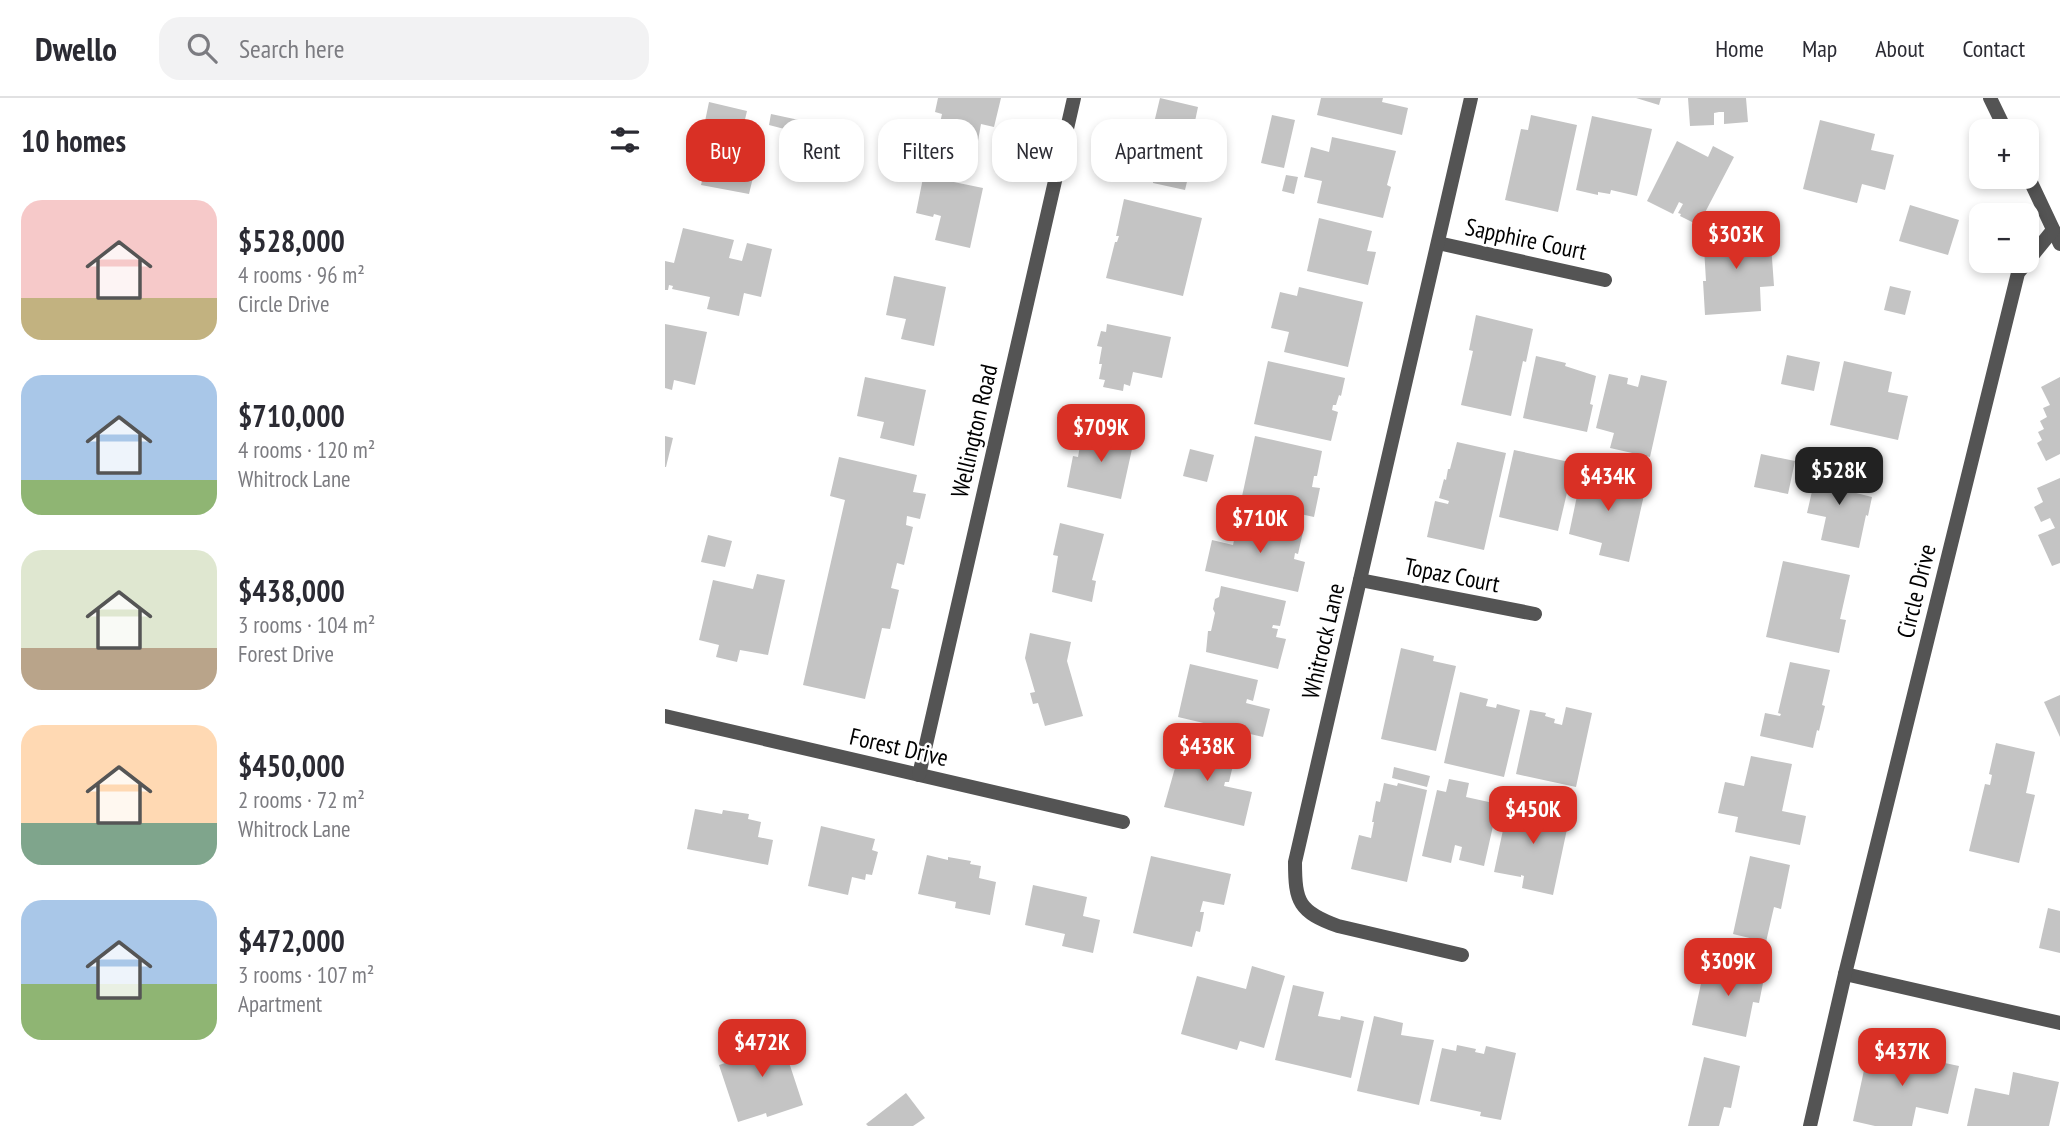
<!DOCTYPE html>
<meta charset="utf-8">
<style>
body{margin:0;font-family:"PT Sans Narrow",sans-serif;background:#f2f2f3;color:#2b2b33;height:100vh;display:flex;flex-direction:column;font-size:26px;white-space:nowrap}
*{box-sizing:border-box;margin:0}
p{font-size:23px;color:#7c7c81}
.icon{flex:none;width:38px;height:38px;fill:none;stroke:currentColor;stroke-width:2;stroke-linecap:round;stroke-linejoin:round}
.map{position:relative;flex:1;overflow:hidden}
.side{display:flex;flex-direction:column;background:#fff;width:665px}
.side>*{flex:none}
.guide{position:absolute;left:21px;top:21px;width:665px;height:63px;display:flex;gap:14px}
.fabs{position:absolute;left:1304px;top:21px;display:grid;gap:14px}
.fabs a{display:grid;place-items:center;width:70px;height:70px;border-radius:14px;background:#fff;box-shadow:0 4px 10px #0003;font-size:35px}
.price{position:absolute;translate:-50% -60px;padding:0 16px;border-radius:14px;background:#d93025;color:#fff;font-size:23px;line-height:46px;filter:drop-shadow(0 2px 4px #0008)}
.price::after{content:'';position:absolute;left:50%;top:42px;width:21px;height:16px;margin-left:-10px;background:inherit;clip-path:polygon(0 0,100% 0,50% 100%)}
.price.current{background:#222;color:#fff}
ul{padding:0;list-style:none}
li{display:flex;align-items:center;gap:21px;height:175px;padding:0 21px}
li span{display:grid;place-items:center;flex:none;width:196px;height:140px;border-radius:21px;color:#555}
li>.icon{margin-inline-start:auto}
span .icon{width:84px;height:84px;fill:#fffc;stroke-width:1}
li b{font-size:30px}
h2{display:flex;justify-content:space-between;align-items:center;height:84px;padding:0 21px;font-size:30px}
.tag{padding:0 24px;border-radius:21px;background:#fff;box-shadow:0 4px 10px #0003;font-size:24px;line-height:63px}
.tag.current{background:#d93025;color:#fff}
header{display:flex;align-items:center;gap:42px;box-sizing:border-box;height:98px;padding:0 35px;background:#fff;border-bottom:2px solid #e1e1e2}
header strong{font-size:33px}
nav{display:flex;gap:38px;margin-inline-start:auto;font-size:24px}
.search{width:490px;height:63px;background:#f2f2f3;display:flex;align-items:center;gap:18px;box-sizing:border-box;padding:0 24px;border-radius:21px;color:#7c7c81;font-size:26px}
main{display:flex;flex:1;min-height:0}
.map>svg:first-child{display:block}
.building{fill:#c4c4c4}
.lines{fill:none;stroke-linecap:round;stroke-linejoin:round}
.minor{stroke:#545454;stroke-width:14}
.labels{text-anchor:middle;dominant-baseline:central;stroke-width:5;stroke-linejoin:round;paint-order:stroke}
.street-label{font-size:24px;fill:#000;stroke:#fff}
</style>
<header>
<strong>Dwello</strong>
<div class="search"><svg class="icon" aria-label="search" viewBox="0 0 24 24"><circle cx="10" cy="10" r="6"/><path d="M15 15l6 6"/></svg>Search here</div>
<nav><a>Home</a><a>Map</a><a>About</a><a>Contact</a></nav>
</header>
<main>
<section class="side">
<h2>10 homes<svg class="icon" aria-label="filters" viewBox="0 0 24 24"><path d="M4 7h16M4 17h16"/><circle cx="9" cy="7" r="2"/><circle cx="15" cy="17" r="2"/></svg></h2>
<ul>
<li><span style="background:linear-gradient(#f6c9c9 70%,#c2b280 0)"><svg class="icon" aria-label="home" viewBox="0 0 24 24"><path d="M3 11l9-7 9 7M6 9v11h12V9"/></svg></span><div><b>$528,000</b><p>4 rooms · 96 m²</p><p>Circle Drive</p></div></li>
<li><span style="background:linear-gradient(#a9c7e8 75%,#8fb573 0)"><svg class="icon" aria-label="home" viewBox="0 0 24 24"><path d="M3 11l9-7 9 7M6 9v11h12V9"/></svg></span><div><b>$710,000</b><p>4 rooms · 120 m²</p><p>Whitrock Lane</p></div></li>
<li><span style="background:linear-gradient(#dfe7d0 70%,#b9a48a 0)"><svg class="icon" aria-label="home" viewBox="0 0 24 24"><path d="M3 11l9-7 9 7M6 9v11h12V9"/></svg></span><div><b>$438,000</b><p>3 rooms · 104 m²</p><p>Forest Drive</p></div></li>
<li><span style="background:linear-gradient(#ffd9b3 70%,#7fa58c 0)"><svg class="icon" aria-label="home" viewBox="0 0 24 24"><path d="M3 11l9-7 9 7M6 9v11h12V9"/></svg></span><div><b>$450,000</b><p>2 rooms · 72 m²</p><p>Whitrock Lane</p></div></li>
<li><span style="background:linear-gradient(#a9c7e8 60%,#8fb573 0)"><svg class="icon" aria-label="home" viewBox="0 0 24 24"><path d="M3 11l9-7 9 7M6 9v11h12V9"/></svg></span><div><b>$472,000</b><p>3 rooms · 107 m²</p><p>Apartment</p></div></li>
</ul>
</section>
<div class="map">
<svg width="1395" height="1028" viewBox="0 0 1395 1028">
<rect width="100%" height="100%" fill="#fff"/>
<g class="building">
<path d="M273 0H336L329 29 316 26 313 43 273 34 277 16 270 14Z"/>
<path d="M495 0 533 9 525 47 557 55 553 73 526 67 520 92 488 85V83L469 78 472 62 481 64 483 53 479 52 485 25H489Z"/>
<path d="M656 0H718L717 4 743 10 737 37 652 17Z"/>
<path d="M971 0H996L994 7Z"/>
<path d="M1023 0H1081L1083 24 1059 26V14H1054L1049 15V27L1025 28Z"/>
<path d="M44 4 82 13 71 59 79 60 78 64 91 67 84 96 36 87 40 70 30 68 33 54H29L34 33H38Z"/>
<path d="M106 16 134 22 131 34 104 27Z"/>
<path d="M607 17 630 22 619 70 596 65Z"/>
<path d="M866 17 912 27 893 114 840 102 856 31 863 32Z"/>
<path d="M927 18 987 31 972 98 946 92 945 96 933 94V97L911 92Z"/>
<path d="M238 21 256 24 253 40 234 36Z"/>
<path d="M1155 22 1210 36 1206 52 1229 57 1220 92 1197 86 1192 105 1138 91Z"/>
<path d="M667 39 731 53 722 87 726 89 718 120 652 105 657 83 639 79 646 49 664 54Z"/>
<path d="M1012 43 1043 59 1048 48 1069 59 1034 126 1032 125 1031 126 1015 118 1016 116 1013 115 1018 106 1014 104 1008 116 982 103Z"/>
<path d="M259 75 280 79 279 82 318 90 305 150 270 142 276 118 269 116 268 119 251 115Z"/>
<path d="M621 77 633 79 629 96 617 93Z"/>
<path d="M459 101 537 120 518 198 441 180 450 144H452L454 138H451Z"/>
<path d="M1245 107 1294 122 1283 157 1234 143Z"/>
<path d="M654 120 707 133 702 153 711 154 703 187 642 173Z"/>
<path d="M18 130 69 142 64 160 77 163 82 145 107 151 96 199 79 195 74 218 42 211 45 199 7 191 8 188 4 187 3 192H0V163L9 165Z"/>
<path d="M1092 130 1097 136V146H1106L1109 188 1095 189 1096 213 1040 217 1038 183H1041L1038 133Z"/>
<path d="M229 178 281 189 269 248 236 241 241 221 221 217Z"/>
<path d="M1225 188 1246 193 1240 217 1219 212Z"/>
<path d="M634 189 698 204 683 269 619 254 624 234 606 230 615 194 632 198Z"/>
<path d="M811 217 868 231 861 264 858 263 846 318 796 307 808 253 804 252Z"/>
<path d="M0 226 42 234 30 287 9 282 7 292 0 290Z"/>
<path d="M442 226 506 239 497 280 468 274 465 288 459 286 458 293 438 289 440 282 434 281 437 266H434L437 249 432 248 436 233 441 234Z"/>
<path d="M1122 257 1155 264 1149 293 1116 286Z"/>
<path d="M871 258 901 265 900 268 931 278 925 306 928 307 922 334 858 320Z"/>
<path d="M603 263 680 280 676 298 674 297 671 307H668L667 312 673 314 666 343 589 326Z"/>
<path d="M1179 263 1227 274 1223 294 1243 298 1233 342 1165 327Z"/>
<path d="M944 276 963 280 962 286 973 289 976 277 1002 283 985 359 945 350 949 335 931 330Z"/>
<path d="M200 279 261 292 249 348 215 340 219 324 192 318Z"/>
<path d="M1395 279V356L1381 363 1372 345 1377 342 1373 334 1379 331 1375 323 1382 319 1378 310 1385 307 1376 289Z"/>
<path d="M418 331 469 342 456 401 402 389 408 358 413 359Z"/>
<path d="M0 338 8 340 1 369H0Z"/>
<path d="M590 338 657 353 652 378H649L647 389 655 390 649 419 576 403Z"/>
<path d="M792 344 841 355 819 452 762 439 770 403 783 406 784 403 774 400 779 381 781 382 783 371H785Z"/>
<path d="M525 351 549 357 542 384 518 378Z"/>
<path d="M849 352 909 365 893 433 834 419Z"/>
<path d="M1096 356 1130 363 1123 396 1089 389Z"/>
<path d="M174 359 252 377 248 394 261 396 255 421 242 418 241 427 248 429 239 467 232 465 226 490 234 492 225 531 217 530 200 601 138 587 180 402 165 398Z"/>
<path d="M1153 367 1188 374 1183 393 1207 399 1203 418 1201 417 1194 450 1156 442 1161 419 1142 415Z"/>
<path d="M925 369 935 371 940 379 981 388 964 464 934 457 937 445 904 436 917 374Z"/>
<path d="M1395 380V465L1387 468 1373 437 1390 430 1385 420 1376 424 1369 409 1378 404 1372 390Z"/>
<path d="M574 419 638 434 633 456 630 455 629 461 640 464 633 494 540 473 547 442 568 447Z"/>
<path d="M395 425 439 436 427 482 431 483 427 504 387 494 393 458 388 457Z"/>
<path d="M43 437 67 443 60 469 36 464Z"/>
<path d="M1118 463 1185 477 1175 521 1181 522 1174 555 1101 539Z"/>
<path d="M92 476 120 482 103 557 75 552 72 564 51 559 54 547 34 542 48 482 88 491Z"/>
<path d="M556 488 621 503 615 528 608 527 607 530 613 531 611 539 621 541 613 571 541 554 543 533H546L550 515 548 511 550 501 554 499Z"/>
<path d="M365 535 406 544 402 563 418 618 380 628 373 605 368 606 365 595 370 594 360 560Z"/>
<path d="M736 550 769 558 768 563 791 568 771 653 716 641Z"/>
<path d="M1125 564 1165 572 1157 607 1160 608 1154 633 1152 632 1148 650 1095 638 1100 615 1115 618 1116 616 1113 615Z"/>
<path d="M525 566 593 582 588 603 582 601 581 605 605 611 598 639 513 619Z"/>
<path d="M795 594 823 601 821 608 831 610 832 606 855 612 839 679 779 665Z"/>
<path d="M1395 597V639L1379 604Z"/>
<path d="M901 609 927 615 911 689 851 676 865 612 881 615 880 618 890 621 889 625 897 627Z"/>
<path d="M519 638 568 649 565 662 569 663 564 684H560L559 688 587 694 579 728 499 709Z"/>
<path d="M1331 645 1370 654 1361 695 1370 697 1354 765 1304 753 1320 686 1325 687 1327 677 1324 676Z"/>
<path d="M1086 658 1127 666 1117 713 1141 718 1135 747 1070 734 1073 719 1053 715 1060 684 1079 688Z"/>
<path d="M729 669 765 678 762 689 727 680Z"/>
<path d="M784 681 804 685 801 699 833 706 819 768 794 762 797 749 790 747 786 765 757 758 772 692 781 694Z"/>
<path d="M719 685 732 688 733 685 762 692 742 784 686 771 694 737 706 740 709 724H707L711 703 715 704Z"/>
<path d="M844 704 905 717 888 797 857 790 859 778 856 777V779L829 774Z"/>
<path d="M30 711 57 716 58 712 84 716 83 721 96 724 93 739 108 742 103 767 22 751Z"/>
<path d="M156 728 210 741 207 752 213 754 207 777 201 776 200 782 187 779 183 797 143 788Z"/>
<path d="M262 757 283 762V759L306 763 305 766 316 768 314 780 331 784 325 817 290 810 291 804 253 796Z"/>
<path d="M486 758 566 776 559 807 538 803 535 814H539L535 834 531 833 527 849 468 835Z"/>
<path d="M1085 758 1125 767 1116 811 1109 809 1101 844 1068 836Z"/>
<path d="M368 787 422 799 418 818 435 822 428 855 397 848 400 836 360 827Z"/>
<path d="M1383 810 1395 813V855L1374 850Z"/>
<path d="M1057 863 1095 871 1094 879 1099 880 1094 905 1088 904 1081 939 1027 927 1040 867 1055 871Z"/>
<path d="M587 868 620 878 599 950 575 943 572 952 516 936 532 878 581 891Z"/>
<path d="M628 887 659 894 653 918 675 922 676 918 699 923 686 980 610 962Z"/>
<path d="M709 918 738 925 736 937 769 942 754 1007 692 993Z"/>
<path d="M113 931 138 1007 102 1019 101 1015 73 1024 54 967 87 956 82 941Z"/>
<path d="M792 947 811 951 810 954 819 956 821 948 851 955 836 1022 815 1018 816 1014 765 1003 777 950 791 953Z"/>
<path d="M1204 949 1294 968 1283 1016 1251 1009 1247 1028H1210L1188 1023Z"/>
<path d="M1039 959 1075 968 1066 1010 1059 1009 1054 1028H1023Z"/>
<path d="M1348 974 1394 984 1384 1028H1302L1310 990 1344 997Z"/>
<path d="M241 995 260 1020 248 1028H203L201 1026Z"/>
</g>
<g class="lines">
<g class="minor">
<path d="M1325 0 1341 33"/>
<path d="M1362 76 1395 146"/>
<path d="M773 145 940 182"/>
<path d="M695 482 870 516"/>
<path d="M0 618 458 724"/>
<path d="M254 677 409 0"/>
<path d="M797 857 673 828C634 814 630 804 630 764L806 0"/>
<path d="M1180 876 1395 925"/>
<path d="M1145 1028 1180 876 1353 175 1388 132"/>
</g>
</g>
<g class="labels">
<g class="street-label">
<text transform="translate(861 141) rotate(12)">Sapphire Court</text>
<text transform="translate(309 333) rotate(-77)">Wellington Road</text>
<text transform="translate(787 477) rotate(11)">Topaz Court</text>
<text transform="translate(1251 493) rotate(-76)">Circle Drive</text>
<text transform="translate(658 543) rotate(-77)">Whitrock Lane</text>
<text transform="translate(234 649) rotate(13)">Forest Drive</text>
</g>
</g>
</svg>
<div class="fabs">
<a>+</a>
<a>−</a>
</div>
<b class="price" style="left:1071px;top:173px">$303K</b>
<b class="price" style="left:436px;top:366px">$709K</b>
<b class="price current" style="left:1174px;top:409px">$528K</b>
<b class="price" style="left:943px;top:415px">$434K</b>
<b class="price" style="left:595px;top:457px">$710K</b>
<b class="price" style="left:542px;top:685px">$438K</b>
<b class="price" style="left:868px;top:748px">$450K</b>
<b class="price" style="left:1063px;top:900px">$309K</b>
<b class="price" style="left:97px;top:981px">$472K</b>
<b class="price" style="left:1237px;top:990px">$437K</b>
<div class="guide">
<a class="tag current">Buy</a>
<a class="tag">Rent</a>
<a class="tag">Filters</a>
<a class="tag">New</a>
<a class="tag">Apartment</a>
</div>
</div>
</main>
